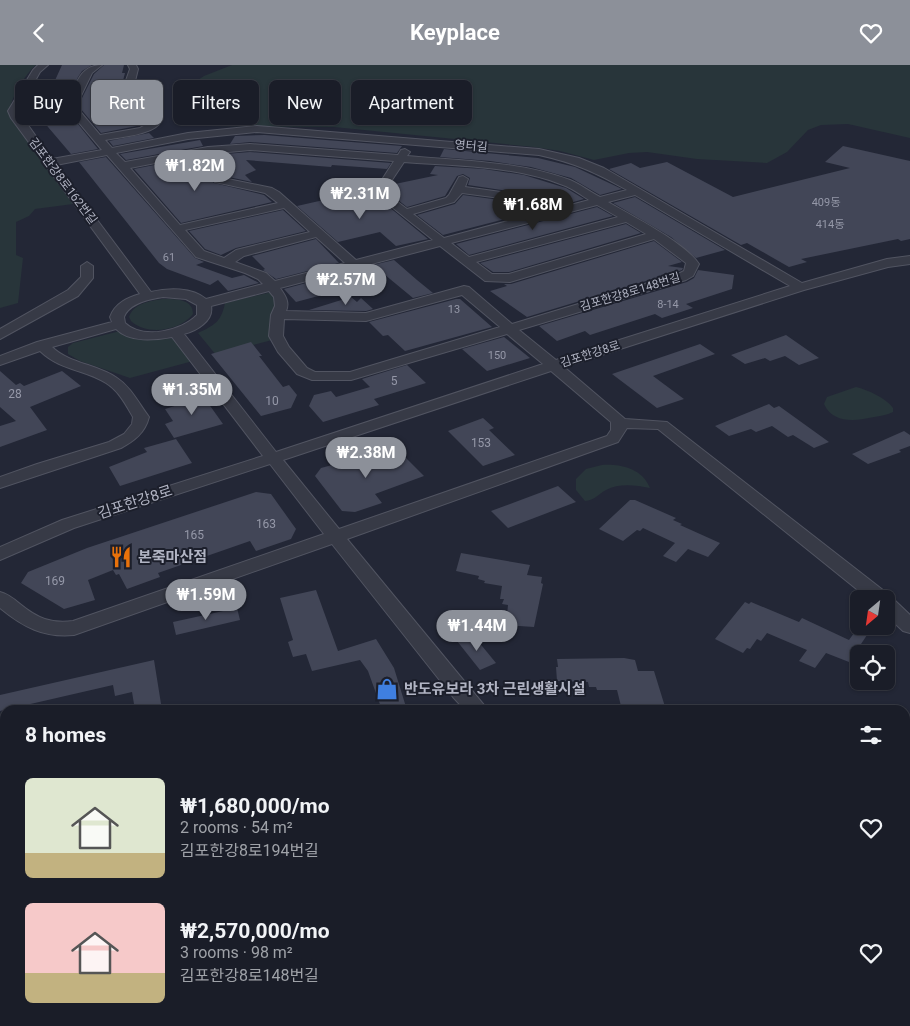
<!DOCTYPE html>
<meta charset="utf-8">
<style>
body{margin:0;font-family:Roboto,"Noto Sans KR",sans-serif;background:#272a34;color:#f1f3f6;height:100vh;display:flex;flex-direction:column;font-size:19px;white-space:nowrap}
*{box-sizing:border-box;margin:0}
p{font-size:16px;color:#9fa2a8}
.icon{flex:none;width:28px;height:28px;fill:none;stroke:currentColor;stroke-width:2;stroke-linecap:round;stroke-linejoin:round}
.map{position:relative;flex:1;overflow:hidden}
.sheet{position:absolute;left:0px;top:640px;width:910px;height:321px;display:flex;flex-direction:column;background:#1a1d28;border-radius:15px 15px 0 0;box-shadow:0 1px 4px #0004,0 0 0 1px #383b45}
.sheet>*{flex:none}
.guide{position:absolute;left:15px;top:15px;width:500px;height:45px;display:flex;gap:10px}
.needle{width:32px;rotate:209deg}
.tools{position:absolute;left:850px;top:525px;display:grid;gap:10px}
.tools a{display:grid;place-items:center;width:45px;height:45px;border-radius:8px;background:#1a1d28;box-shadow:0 1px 4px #0004,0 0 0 1px #383b45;font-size:25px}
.price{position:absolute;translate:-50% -42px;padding:0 11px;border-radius:18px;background:#8c9099;color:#fff;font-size:16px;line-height:32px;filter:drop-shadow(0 1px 2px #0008)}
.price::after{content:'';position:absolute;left:50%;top:30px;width:15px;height:11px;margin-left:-8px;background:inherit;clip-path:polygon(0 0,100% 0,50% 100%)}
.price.current{background:#222;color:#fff}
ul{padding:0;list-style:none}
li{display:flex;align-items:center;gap:15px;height:125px;padding:0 25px}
li span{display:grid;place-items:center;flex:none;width:140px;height:100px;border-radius:8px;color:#555}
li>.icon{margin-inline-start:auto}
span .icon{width:60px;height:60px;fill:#fffc;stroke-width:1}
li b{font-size:21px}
h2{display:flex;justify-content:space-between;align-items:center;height:60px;padding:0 25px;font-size:21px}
.chip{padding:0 18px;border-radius:8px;background:#1a1d28;box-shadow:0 1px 4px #0004,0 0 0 1px #383b45;font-size:18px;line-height:45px}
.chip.current{background:#8c9099;color:#fff}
header{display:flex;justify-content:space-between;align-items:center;height:65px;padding:0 25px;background:#8c9099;color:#fff;font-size:22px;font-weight:700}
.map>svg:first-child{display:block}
.green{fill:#28353a}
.building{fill:#424657}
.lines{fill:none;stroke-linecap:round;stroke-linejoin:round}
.minor-casing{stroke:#515461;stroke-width:2}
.minor{fill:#373a46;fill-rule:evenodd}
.labels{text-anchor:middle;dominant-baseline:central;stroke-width:4;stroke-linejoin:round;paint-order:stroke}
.far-number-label{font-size:11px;fill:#9598a8}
.far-street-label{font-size:12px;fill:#b1b4c3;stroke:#1c1f2b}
.number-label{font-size:12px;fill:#9598a8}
.street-label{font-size:15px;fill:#b1b4c3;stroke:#1c1f2b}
.poi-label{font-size:15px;font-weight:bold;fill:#b1b4c3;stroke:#1c1f2b;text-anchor:start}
</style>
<header><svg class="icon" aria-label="back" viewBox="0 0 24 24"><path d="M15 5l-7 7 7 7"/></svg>Keyplace<svg class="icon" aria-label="heart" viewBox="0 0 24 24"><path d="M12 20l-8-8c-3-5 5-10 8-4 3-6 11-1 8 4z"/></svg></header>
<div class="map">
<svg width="910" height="961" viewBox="0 0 910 961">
<rect width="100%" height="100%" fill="#232736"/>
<g class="green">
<path d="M0 0H36C25 9 8 37 9 51L73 139 35 144 29 151 16 157V190L23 193 18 238 0 243Z"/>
<path d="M232 0H910V73L848 59 821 60 808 65 787 87 767 98 697 94 647 87 629 88 594 95 560 86 534 82 334 62 202 61C186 58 180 56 172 40L178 28 204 11Z"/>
<path d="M272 227 277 228 272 275 216 290 198 268C215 260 221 257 225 238Z"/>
<path d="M162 234C174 234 193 233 193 249 180 266 147 271 131 256L129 252C134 238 150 236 162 234Z"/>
<path d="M124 265C142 273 157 275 177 273L193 296 130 313 80 296 68 289V282L73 278Z"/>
<path d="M856 322C868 325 886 333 893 343V347C887 350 880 351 874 352 856 356 833 359 824 339L827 332Z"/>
<path d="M602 400C620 399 642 403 650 423 635 420 619 418 606 425 597 430 595 435 585 436L576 425V414L586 404Z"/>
<path d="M688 956H827V961H706Z"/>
</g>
<g class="building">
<path d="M62 0H92L82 6 78 12 65 40 69 48 98 84 71 89 48 62 40 51 41 48H38L39 37 52 22Z"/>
<path d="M104 0H124L122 8H125L121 23 112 24 143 51 135 53 142 60 101 68 80 43 79 39 94 9Z"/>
<path d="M149 68 154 73 113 81 109 76Z"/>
<path d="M265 70 326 75 402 81 397 88 250 77 230 79 235 71Z"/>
<path d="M200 75 203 81 126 95 120 89Z"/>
<path d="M843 81 910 96V174L901 176 898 174 801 194 807 197 789 202 747 178 741 180 609 104 631 98 640 103 667 97 733 132 850 103 825 97Z"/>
<path d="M444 84 538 93 575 102 622 124 600 130 571 113 531 102 490 96 440 92Z"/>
<path d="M250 87 391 98 387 104 332 100 331 102 246 95 256 105 245 110 252 117 224 111 201 91Z"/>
<path d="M106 92 195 193 204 197 196 200 232 213 244 210 259 218 228 226 218 215 210 220 167 204 159 198 79 97Z"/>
<path d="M185 94 214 118 264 130 272 137 181 158 134 104Z"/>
<path d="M435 101 484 104 524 110 566 123 584 134 545 145 515 127 468 120 470 113 463 109 457 111 445 131 407 142 389 128 395 119 438 110 430 109Z"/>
<path d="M359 127 379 143 383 137 428 174 396 181 380 167 338 177 297 141Z"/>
<path d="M463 130 507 136 529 148 443 170 417 150 455 139Z"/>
<path d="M635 132 725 185 696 193 671 172 613 138Z"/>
<path d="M597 142 613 151 469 190 456 179Z"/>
<path d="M283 145 306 166 236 183 221 190 205 184 189 166Z"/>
<path d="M626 159 641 168 509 207H493L480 198Z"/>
<path d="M316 174 339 198 276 214 263 205 265 204 252 191Z"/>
<path d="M654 176 682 197 668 201 683 203 682 205 527 252 490 226 507 221 504 219H511Z"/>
<path d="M394 195 417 215 433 228 413 233 373 200Z"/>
<path d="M698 205 734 210 732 224 686 239 693 243 662 253 655 249 590 270 585 266 557 276 539 261 687 217 694 213Z"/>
<path d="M310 217 322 230 296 237 284 224Z"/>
<path d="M351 232 357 237 361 233 373 244 366 246 309 245Z"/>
<path d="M456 234H460L492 262 405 286 388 270 383 271 369 257Z"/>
<path d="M786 270 819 293 799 300 785 291 770 296 765 293 745 299 731 290Z"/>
<path d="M504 272 530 293 487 306 462 284Z"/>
<path d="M251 277 262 291H259L283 322 289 320 297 330 291 343 261 351 211 289Z"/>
<path d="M700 279 715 289 653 311 684 334 657 343 612 309Z"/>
<path d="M407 300 426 318 374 334 379 340 323 357 309 341 314 330 331 326 336 332 370 322 362 314Z"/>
<path d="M0 306 16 320 20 318 24 321 62 306 81 321 30 342 47 365 0 382V361L16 356 0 342Z"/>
<path d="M201 328 223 359 174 373 165 359 173 356 165 344 181 339 178 335Z"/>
<path d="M769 339 774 343 779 341 829 377 814 383 793 370 788 372 772 361 756 367 751 364 729 371 715 361Z"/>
<path d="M483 353 494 363 489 365 515 390 483 401 448 366Z"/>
<path d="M904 366 910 370V381L899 385 901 387 868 399 852 389Z"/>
<path d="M176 374 192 398 120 421 109 402 147 387 144 383Z"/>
<path d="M398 385 424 411 375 429 382 438 355 447 342 446 315 411 321 403 380 387Z"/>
<path d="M558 421 576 437 508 463 491 446Z"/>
<path d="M256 427 271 429 296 464 291 474 256 486 250 476 158 508 160 512 127 524 119 509 116 510 113 505 88 515 95 535 64 544 21 518 28 507 87 483Z"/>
<path d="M630 435H635L676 453 673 455 682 459 680 460 720 478 708 492 688 484 676 497 663 491 675 478 643 463 640 466 637 465 623 476 599 464Z"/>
<path d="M461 488 530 500 527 510 542 512 541 518 543 519 534 562 506 560 508 540 502 539 504 534H500L502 521 484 518 485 516 478 514 479 511 456 506Z"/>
<path d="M316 525 338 586 376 574 394 603 406 642 382 645 368 606 360 595 312 606 306 589 293 592 288 577 293 575 280 533Z"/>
<path d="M745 537 749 539 751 537 799 557 802 553 849 575 859 561H873L849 597 826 588 815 603 799 596 807 585 767 568 761 576 757 574 750 584 747 583 743 588 715 574Z"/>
<path d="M237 543 240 555 176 570 173 557Z"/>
<path d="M473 570 496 598 480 605 457 576Z"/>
<path d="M624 593 635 595 638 606H654L666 645H626L625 640 621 641 617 625H597L596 622H589L588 617 557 616 556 602H558L557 594Z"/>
<path d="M154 595 162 645H135L132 627 115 631 113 620 0 646V630Z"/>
</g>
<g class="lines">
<g class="minor-casing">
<g id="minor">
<path d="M38 0H48L40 7 18 46 52 94 102 85 70 47 67 39C76 21 79 0 102 0L92 8 77 39 78 44 100 70 140 63 151 57 123 24 130 4 128 0H136L138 4 133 24 161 56C155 70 119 72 105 75L112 83 188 68 257 61 539 84 579 93 604 103 802 218 887 194 910 191V199L888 202 804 225 564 302 625 354 667 357 888 529 910 550V568L903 566 886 550V534H869L658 364 627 363 618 377 347 474 488 645H465L453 632 332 479 74 570C44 573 23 562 0 543V527C8 529 14 534 20 539 37 553 51 559 73 556L324 469 270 399 74 463 0 495V482L62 455 263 391 172 272C155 275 130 278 116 264L52 282C70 299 97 299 117 313 131 322 139 339 149 352 145 368 134 376 121 383L0 423V412L37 399 109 377 124 369 132 359 133 352C126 340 119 326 106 318 84 304 61 306 40 286L0 300V291L37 277 112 257 110 252C115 238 127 233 140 229L11 53 8 46 33 5ZM257 67 539 90C575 98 595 107 627 125L600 132C590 127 580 119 570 115 518 96 462 96 407 91L410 87 405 84 401 85 398 90 250 79 208 82 125 97 116 88 188 74ZM250 85 394 96 376 124 377 130 433 175 356 195 279 127 272 123 223 113 197 90ZM107 90 196 192 245 208 258 214 263 219 206 234C192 222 168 223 151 227L56 100ZM186 92 215 117 265 128 278 138 180 160 130 103ZM404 97C456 101 512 100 563 120 572 123 581 130 589 135L545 147 515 129 465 122 468 114 463 111 459 112 449 130 446 133 407 144 387 129 386 124ZM462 128 508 134 534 149 444 173 413 149 454 137ZM635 130 790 221 556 295 519 265 686 215 693 211 699 199C684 177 632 151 608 137ZM597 140 618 152 469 192 451 178ZM284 143 310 167 236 185 224 193 204 186 185 165ZM626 157 646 169 509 209H492L476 197ZM316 172 345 198 275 216 266 208 235 197 244 191ZM654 174 686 198 684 206 678 209 512 259 469 222 464 221 366 248 286 246C290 237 285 230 280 223L440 181 485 216 510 217ZM269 226 274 232 275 241 271 250 269 271 278 287 297 309 312 315H351L507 269 543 299 276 387 184 269C196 266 214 256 211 241ZM462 230 500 262 350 307H315L307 303 289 282 283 271 284 254 366 256ZM163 232 186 234 197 240V250C182 266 143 275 125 258L124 252C129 238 150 234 163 232ZM551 306 611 357V365L607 371 339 464 283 395Z"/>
<path d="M87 197 93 201V213L78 231 0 274V264L68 225 81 212V201Z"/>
<path d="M905 823 910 824V846L905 845Z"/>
</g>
</g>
<use href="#minor" class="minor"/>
</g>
<defs>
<g id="restaurant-bare" transform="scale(1.725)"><path d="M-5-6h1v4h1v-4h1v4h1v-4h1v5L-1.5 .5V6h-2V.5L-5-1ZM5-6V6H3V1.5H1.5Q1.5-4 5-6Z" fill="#e8710a" stroke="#1c1f2b" stroke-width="2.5" paint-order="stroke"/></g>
<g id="shop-bare" transform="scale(1.725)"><path d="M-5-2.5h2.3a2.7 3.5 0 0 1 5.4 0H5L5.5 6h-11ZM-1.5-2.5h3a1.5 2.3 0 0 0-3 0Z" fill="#3f7fe0" stroke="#1c1f2b" stroke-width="2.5" paint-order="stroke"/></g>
</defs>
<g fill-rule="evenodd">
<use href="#restaurant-bare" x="121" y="492"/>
<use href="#shop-bare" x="387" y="624"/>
</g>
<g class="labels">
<g class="far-number-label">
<text x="826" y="137">409동</text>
<text x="830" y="159">414동</text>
<text x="169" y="192">61</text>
<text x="668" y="239">8-14</text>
<text x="454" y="244">13</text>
<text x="497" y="290">150</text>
</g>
<g class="far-street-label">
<text transform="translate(471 81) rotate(5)">영터길</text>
<text transform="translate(63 116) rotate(53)">김포한강8로162번길</text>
<text transform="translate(630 227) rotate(-17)">김포한강8로148번길</text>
<text transform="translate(590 289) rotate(-18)">김포한강8로</text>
</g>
<g class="number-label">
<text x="394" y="316">5</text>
<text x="15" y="329">28</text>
<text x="272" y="336">10</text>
<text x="481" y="378">153</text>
<text x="266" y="459">163</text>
<text x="194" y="470">165</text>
<text x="55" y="516">169</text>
</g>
<g class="street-label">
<text transform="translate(135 437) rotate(-18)">김포한강8로</text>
</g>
<g class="poi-label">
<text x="138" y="492">본죽마산점</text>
<text x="404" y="624">반도유보라 3차 근린생활시설</text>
</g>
</g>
</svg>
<div class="tools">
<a><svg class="needle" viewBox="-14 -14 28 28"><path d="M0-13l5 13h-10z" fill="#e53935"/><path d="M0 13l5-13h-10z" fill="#9fa2a8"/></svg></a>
<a><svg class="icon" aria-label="locate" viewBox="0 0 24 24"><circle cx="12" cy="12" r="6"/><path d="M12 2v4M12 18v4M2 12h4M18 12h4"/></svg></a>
</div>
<b class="price" style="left:195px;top:127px">₩1.82M</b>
<b class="price" style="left:360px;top:155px">₩2.31M</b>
<b class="price current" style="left:533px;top:166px">₩1.68M</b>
<b class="price" style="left:346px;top:241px">₩2.57M</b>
<b class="price" style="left:192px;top:351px">₩1.35M</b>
<b class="price" style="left:366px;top:414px">₩2.38M</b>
<b class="price" style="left:206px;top:556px">₩1.59M</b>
<b class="price" style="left:477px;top:587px">₩1.44M</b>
<div class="guide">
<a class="chip">Buy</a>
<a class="chip current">Rent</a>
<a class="chip">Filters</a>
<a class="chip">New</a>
<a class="chip">Apartment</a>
</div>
<section class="sheet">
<h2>8 homes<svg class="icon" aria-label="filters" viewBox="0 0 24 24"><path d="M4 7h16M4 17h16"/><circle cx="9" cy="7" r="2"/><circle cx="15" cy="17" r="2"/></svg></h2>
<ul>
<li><span style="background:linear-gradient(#dfe7d0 75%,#c2b280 0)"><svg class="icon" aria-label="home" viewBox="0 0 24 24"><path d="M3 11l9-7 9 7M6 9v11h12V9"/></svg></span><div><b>₩1,680,000/mo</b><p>2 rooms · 54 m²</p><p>김포한강8로194번길</p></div><svg class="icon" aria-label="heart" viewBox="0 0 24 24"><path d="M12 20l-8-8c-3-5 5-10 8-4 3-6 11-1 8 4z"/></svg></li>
<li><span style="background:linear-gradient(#f6c9c9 70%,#c2b280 0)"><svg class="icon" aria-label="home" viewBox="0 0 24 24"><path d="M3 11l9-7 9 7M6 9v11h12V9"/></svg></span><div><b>₩2,570,000/mo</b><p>3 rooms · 98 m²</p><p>김포한강8로148번길</p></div><svg class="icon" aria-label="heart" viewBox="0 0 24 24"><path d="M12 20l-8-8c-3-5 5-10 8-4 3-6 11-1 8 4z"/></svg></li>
</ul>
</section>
</div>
